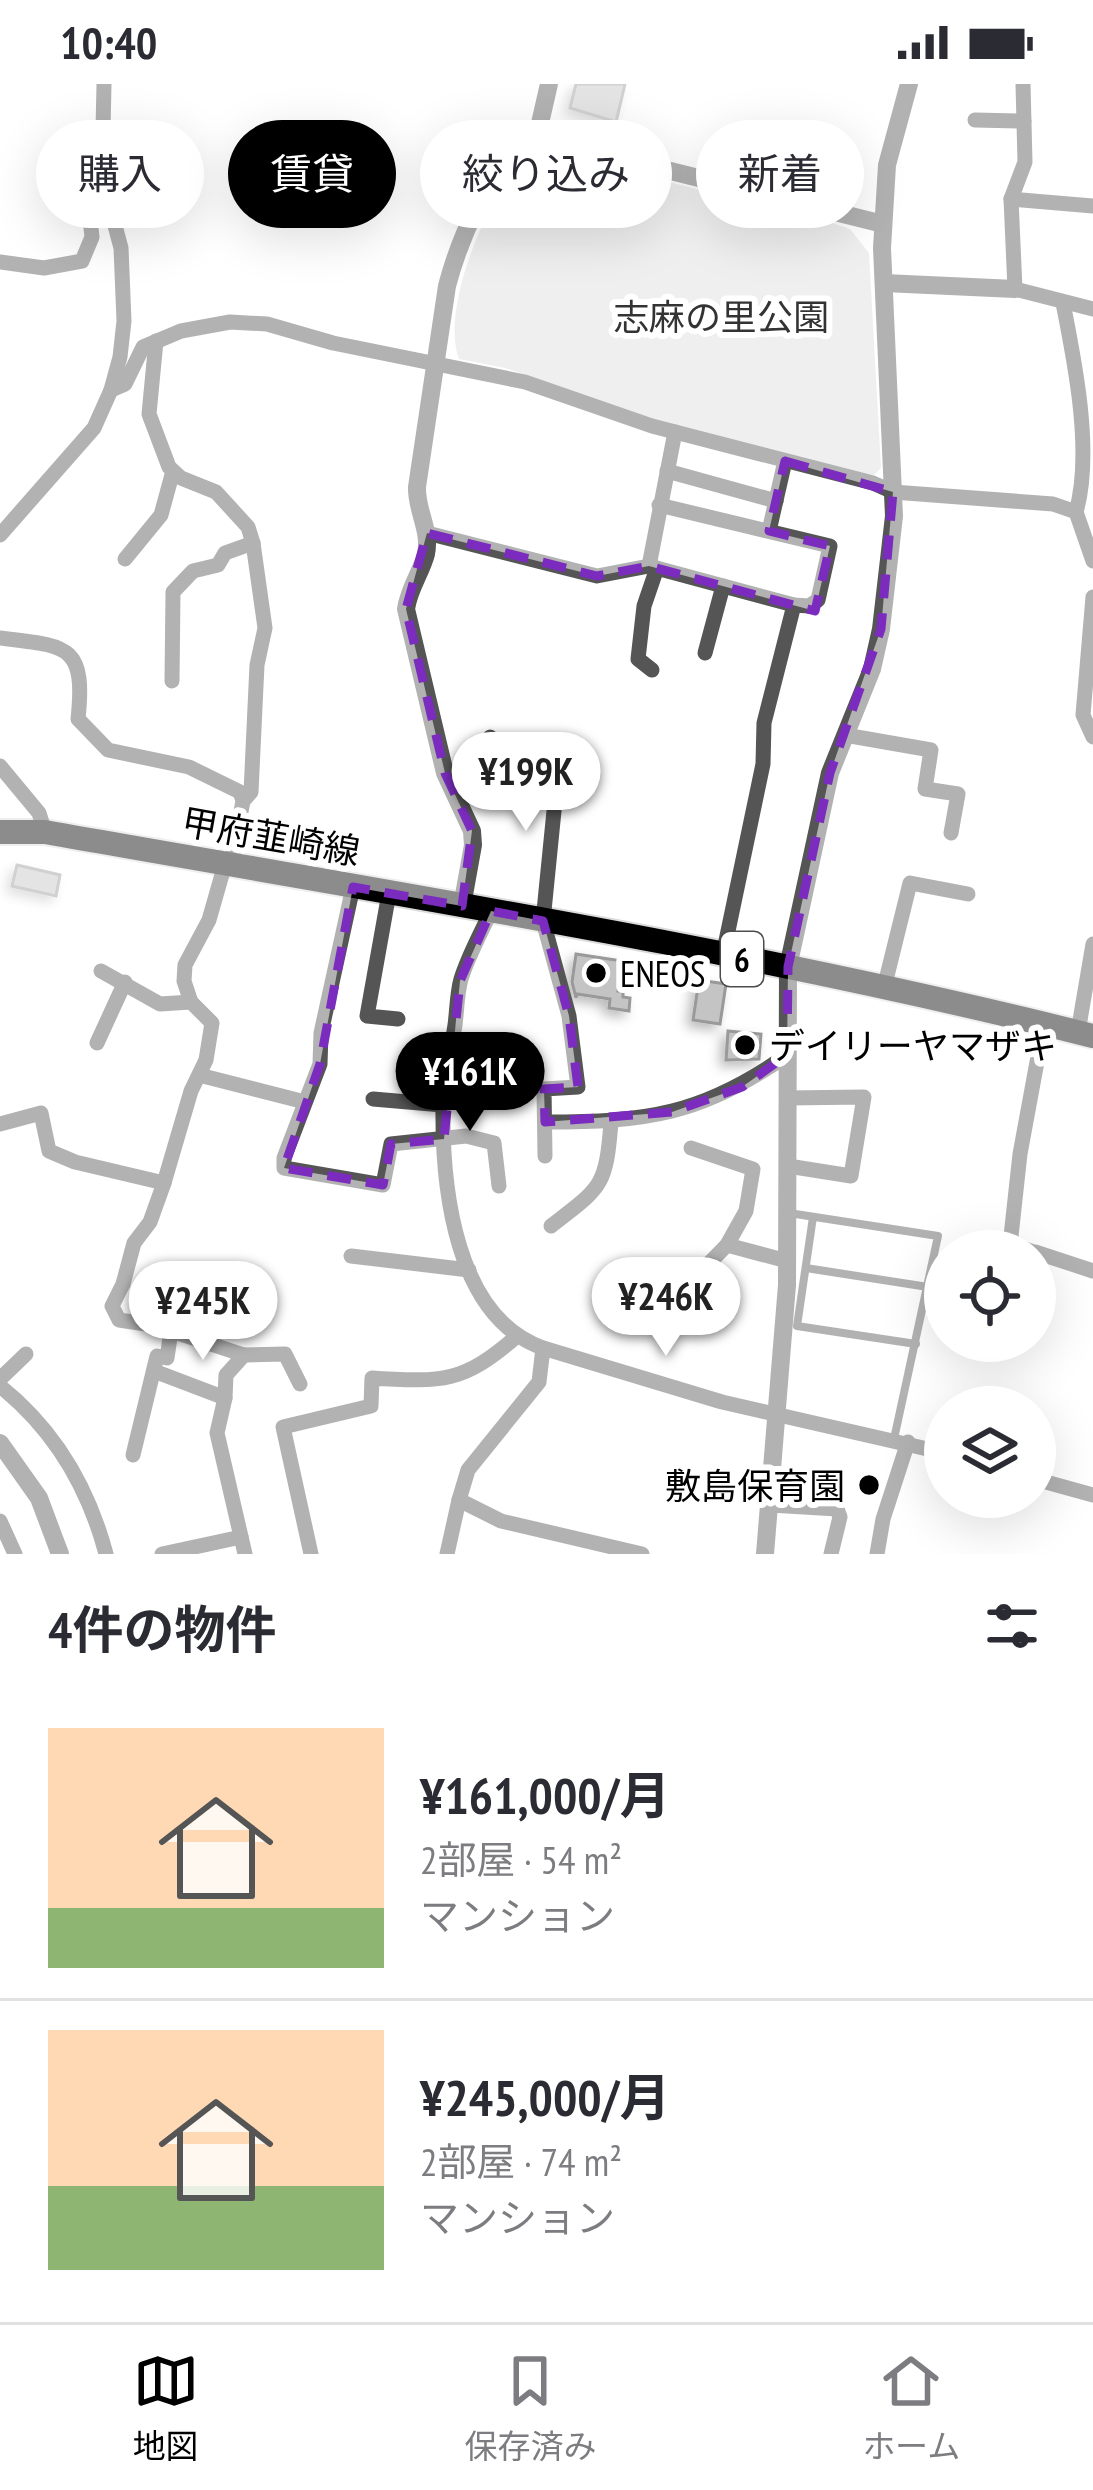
<!DOCTYPE html>
<html lang="ja">
<meta charset="utf-8">
<style>
body{margin:0;font-family:"PT Sans Narrow","Noto Sans JP",sans-serif;background:#f2f2f3;color:#2b2b33;height:100vh;display:flex;flex-direction:column;font-size:45px;white-space:nowrap}
*{box-sizing:border-box;margin:0}
p{font-size:39px;color:#7c7c81}
.icon{flex:none;width:66px;height:66px;fill:none;stroke:currentColor;stroke-width:2;stroke-linecap:round;stroke-linejoin:round}
.map{position:relative;height:1470px;overflow:hidden}
.details{display:flex;flex-direction:column;background:#fff;flex:1}
.details>*{flex:none}
.banner{position:absolute;left:36px;top:36px;width:1023px;height:108px;display:flex;gap:24px}
.buttons{position:absolute;left:924px;top:1146px;display:grid;gap:24px}
.buttons a{display:grid;place-items:center;width:132px;height:132px;border-radius:50%;background:#fff;box-shadow:0 12px 48px #0002;font-size:60px}
.price{position:absolute;translate:-50% -102px;padding:0 27px;border-radius:42px;background:#fff;color:#222;font-size:39px;line-height:78px;filter:drop-shadow(0 3px 6px #0008)}
.price::after{content:'';position:absolute;left:50%;top:72px;width:36px;height:27px;margin-left:-18px;background:inherit;clip-path:polygon(0 0,100% 0,50% 100%)}
.price.on{background:#000;color:#fff}
ul{padding:0;list-style:none}
li{display:flex;align-items:center;gap:36px;height:300px;padding:0 48px}
li+li{border-top:3px solid #e1e1e2}
li span{display:grid;place-items:center;flex:none;width:336px;height:240px;border-radius:0px;color:#555}
li>.icon{margin-inline-start:auto}
span .icon{width:144px;height:144px;fill:#fffc;stroke-width:1}
li b{font-size:51px}
h2{display:flex;justify-content:space-between;align-items:center;height:144px;padding:0 48px;font-size:51px}
.chip{padding:0 42px;border-radius:54px;background:#fff;box-shadow:0 12px 48px #0002;font-size:42px;line-height:108px}
.chip.on{background:#000;color:#fff}
.status{display:flex;justify-content:space-between;align-items:center;height:84px;padding:0 60px;background:#fff;direction:ltr}
.status svg{height:33px;fill:currentColor}
.tabs{display:flex;justify-content:space-around;align-items:center;height:168px;border-top:3px solid #e1e1e2;background:#fff;font-size:33px;color:#7c7c81}
.tabs a{display:grid;justify-items:center;gap:6px}
.tabs .on{color:#000}
.map>svg:first-child{display:block}
.green{fill:#dcdcdc}
.building{fill:#c4c4c4;stroke:#999;stroke-width:3;filter:url(#shadow)}
.lines{fill:none;stroke-linecap:round;stroke-linejoin:round}
.primary-casing{stroke:#dbdbdb;stroke-width:28}
.service{stroke:#555;stroke-width:8}
.minor{stroke:#555;stroke-width:15}
.tertiary{stroke:#555;stroke-width:18}
.primary{stroke:#000;stroke-width:24}
.marked{fill:none;stroke:#7b2cbf;stroke-width:9;stroke-dasharray:24 15;stroke-linejoin:round}
.poi-dot{fill:#000;stroke:#fff;stroke-width:4.5}
.labels{text-anchor:middle;dominant-baseline:central;stroke-width:12;stroke-linejoin:round;paint-order:stroke}
.shield{fill:#fff;stroke:#4c4c4c;stroke-width:3}
.shield-label{font-size:33px;font-weight:bold;fill:#000}
.park-label{font-size:36px;fill:#333;stroke:#fff}
.street-label{font-size:36px;fill:#000;stroke:#fff}
.poi-label{font-size:36px;fill:#000;stroke:#fff;text-anchor:start}
</style>
<div class="status"><b>10:40</b><svg viewBox="0 0 49 12"><path d="M0 12V9h3v3zM5 12V6h3v6zM10 12V3h3v9zM15 12V0h3v12zM26 1h20v11H26zM47 4h2v5h-2z"/></svg></div>
<div class="map">
<svg width="1093" height="1470" viewBox="0 0 1093 1470">
<defs>
<filter id="shadow"><feDropShadow dx="-5.5" dy="5.5" stdDeviation="6" flood-color="#0004"/></filter>
</defs>
<rect width="100%" height="100%" fill="#fff"/>
<path class="green" d="M553 69 829 138 850 145 869 169 881 384 874 391 861 390 662 338 505 284 459 275C441 227 482 129 512 89 522 75 536 72 553 69Z"/>
<g class="building">
<path d="M576 0H625L616 38 570 24Z"/>
<path d="M17 781 60 791 56 812 12 802Z"/>
<path d="M576 870 622 877 618 907H623V913L630 914 629 927 609 924 610 915 577 910 576 914 572 898Z"/>
<path d="M699 896 726 900 720 940 693 936Z"/>
<path d="M728 947 761 950 759 975 726 976Z"/>
</g>
<g class="lines">
<g class="primary-casing">
<path id="primary" d="M0 748H45C395 810 748 865 1093 952"/>
</g>
<g class="service">
<path d="M789 1129 938 1152 894 1355"/>
<path d="M813 1133 797 1242 916 1260"/>
<path d="M806 1184 928 1203"/>
</g>
<g class="minor">
<path d="M1023 0 1025 78 1011 115 1015 205 1093 225"/>
<path d="M975 36 1024 37"/>
<path d="M1011 115 1093 122"/>
<path d="M0 178 44 184 82 177 92 153 87 108 91 101 103 97"/>
<path d="M1063 219C1075 279 1093 369 1076 428"/>
<path d="M156 257 149 330 169 383 181 394 216 408 248 443 253 459 265 544 257 581 251 708 243 717"/>
<path d="M111 306 125 300 143 263 181 247 230 238 267 240 333 259 525 298 652 342 873 399 893 408 1053 420 1076 428 1093 477"/>
<path d="M667 387 776 417"/>
<path d="M769 447 785 377"/>
<path d="M427 449 597 492 649 482 794 521 809 522 818 516 830 462 659 421"/>
<path d="M0 451 94 344 111 306 120 273 124 237 121 164 102 93 104 0"/>
<path d="M125 475 161 431 173 387"/>
<path d="M649 482 675 348"/>
<path d="M1093 513 1083 631 1093 653"/>
<path d="M0 554C67 562 86 560 78 635L108 666 189 683 240 708 243 717 231 781"/>
<path d="M705 569 723 502"/>
<path d="M652 586 638 575 644 522 657 484"/>
<path d="M172 597 173 508 193 487 218 481 225 469 253 459"/>
<path d="M845 651 931 666 925 705 958 710 951 749"/>
<path d="M490 653 501 686 557 696"/>
<path d="M0 682 39 729 45 748"/>
<path d="M225 780 209 836 185 881 184 897 191 918 212 939 206 976 191 1007 164 1099 150 1138 134 1159 123 1200 112 1222 119 1236 153 1241 244 1271 285 1270 300 1300"/>
<path d="M353 803 321 949 320 980 284 1074V1084L383 1101 391 1060 466 1052 494 1059 499 1102"/>
<path d="M389 809 367 932 398 935"/>
<path d="M491 827C481 849 468 872 461 895 457 909 457 926 455 941 451 968 444 995 443 1023 442 1104 455 1233 543 1264L722 1318 945 1369"/>
<path d="M723 871 763 680 764 639 794 521"/>
<path d="M101 887 160 920 191 918"/>
<path d="M884 904 910 799 968 810"/>
<path d="M1078 948 1093 860"/>
<path d="M97 959 125 898"/>
<path d="M199 991 305 1018"/>
<path d="M787 1014 864 1013 851 1092 788 1082"/>
<path d="M373 1015 443 1021"/>
<path d="M545 1038C646 1038 702 1031 787 971"/>
<path d="M0 1040 41 1029 49 1067 75 1078 164 1099"/>
<path d="M691 1064 753 1085 746 1127 727 1161"/>
<path d="M545 1072 544 1005 578 1003 569 932 543 837 560 667"/>
<path d="M551 1142C601 1103 606 1104 611 1038"/>
<path d="M1031 1167 1014 1161 1011 1152 1020 1070 1044 940"/>
<path d="M1035 1168 1093 1187"/>
<path d="M351 1172 469 1186"/>
<path d="M682 1207 727 1161 787 1177"/>
<path d="M543 1264 539 1298 468 1386 459 1416 501 1437 642 1470"/>
<path d="M154 1287 225 1314 217 1349 245 1470"/>
<path d="M0 1295 26 1270"/>
<path d="M0 1302C55 1346 88 1402 106 1470"/>
<path d="M225 1314 226 1291 244 1271"/>
<path d="M133 1371 157 1272 167 1274 171 1247"/>
<path d="M1035 1395 1093 1411"/>
<path d="M770 1421 837 1425 840 1433 831 1470"/>
<path d="M0 1437 15 1470"/>
<path d="M162 1470 241 1453"/>
<path d="M311 1470 283 1343 371 1322 372 1294C442 1298 462 1300 517 1252"/>
<path d="M447 1470 459 1416"/>
<path d="M877 1470 883 1435 908 1358"/>
</g>
<g class="tertiary">
<path d="M535 61 549 0"/>
<path d="M884 199 1015 205"/>
<path d="M462 822 473 761 472 747 445 689 406 525C409 504 421 489 426 470 431 446 416 426 417 403L447 202C457 164 491 71 533 61 545 58 558 60 570 62L883 140"/>
<path d="M0 1359 39 1414 60 1470"/>
<path d="M765 1470 787 1201 788 883 830 689 872 585 881 545 894 432 882 164 887 81 909 0"/>
</g>
<use href="#primary" class="primary"/>
</g>
<path d="M0 0H1093V1470H0ZM785 377 893 408 881 545 830 689 788 883 787 971 742 1003 672 1028 545 1038 544 1005 578 1003 569 932 543 837 491 827 460 897 444 1055 391 1060 383 1101 284 1084 320 980 353 803 462 822 472 747 445 689 406 525 427 449 597 492 649 482 815 527 830 462 769 447Z" fill="#fff" fill-opacity=".55" fill-rule="evenodd"/>
<path class="marked" d="M785 377 893 408 881 545 830 689 788 883 787 971 742 1003 672 1028 545 1038 544 1005 578 1003 569 932 543 837 491 827 460 897 444 1055 391 1060 383 1101 284 1084 320 980 353 803 462 822 472 747 445 689 406 525 427 449 597 492 649 482 815 527 830 462 769 447Z"/>
<g class="poi-dot">
<circle cx="596" cy="889" r="12"/>
<circle cx="745" cy="961" r="12"/>
<circle cx="869" cy="1401" r="12"/>
</g>
<g class="labels">
<rect class="shield" x="721" y="848" width="42" height="54" rx="9"/>
<g class="shield-label">
<text x="742" y="875">6</text>
</g>
<g class="park-label">
<text x="721" y="232">志麻の里公園</text>
</g>
<g class="street-label">
<text transform="translate(271 752) rotate(10)">甲府韮崎線</text>
</g>
<g class="poi-label">
<text x="620" y="889">ENEOS</text>
<text x="769" y="961">デイリーヤマザキ</text>
<text x="845" y="1401" text-anchor="end">敷島保育園</text>
</g>
</g>
</svg>
<div class="buttons">
<a><svg class="icon" aria-label="locate" viewBox="0 0 24 24"><circle cx="12" cy="12" r="6"/><path d="M12 2v4M12 18v4M2 12h4M18 12h4"/></svg></a>
<a><svg class="icon" aria-label="layers" viewBox="0 0 24 24"><path d="M12 4l9 5-9 5-9-5zM3 14l9 5 9-5"/></svg></a>
</div>
<b class="price" style="left:526px;top:750px">¥199K</b>
<b class="price on" style="left:470px;top:1050px">¥161K</b>
<b class="price" style="left:666px;top:1275px">¥246K</b>
<b class="price" style="left:203px;top:1279px">¥245K</b>
<div class="banner">
<a class="chip">購入</a>
<a class="chip on">賃貸</a>
<a class="chip">絞り込み</a>
<a class="chip">新着</a>
</div>
</div>
<section class="details">
<h2>4件の物件<svg class="icon" aria-label="filters" viewBox="0 0 24 24"><path d="M4 7h16M4 17h16"/><circle cx="9" cy="7" r="2"/><circle cx="15" cy="17" r="2"/></svg></h2>
<ul>
<li><span style="background:linear-gradient(#ffd9b3 75%,#8fb573 0)"><svg class="icon" aria-label="home" viewBox="0 0 24 24"><path d="M3 11l9-7 9 7M6 9v11h12V9"/></svg></span><div><b>¥161,000/月</b><p>2部屋 · 54 m²</p><p>マンション</p></div></li>
<li><span style="background:linear-gradient(#ffd9b3 65%,#8fb573 0)"><svg class="icon" aria-label="home" viewBox="0 0 24 24"><path d="M3 11l9-7 9 7M6 9v11h12V9"/></svg></span><div><b>¥245,000/月</b><p>2部屋 · 74 m²</p><p>マンション</p></div></li>
</ul>
</section>
<nav class="tabs">
<a class="on"><svg class="icon" aria-label="map" viewBox="0 0 24 24"><path d="M3 6l6-2 6 2 6-2v14l-6 2-6-2-6 2zM9 4v14M15 6v14"/></svg>地図</a>
<a><svg class="icon" aria-label="saved" viewBox="0 0 24 24"><path d="M7 4h10v16l-5-4-5 4z"/></svg>保存済み</a>
<a><svg class="icon" aria-label="home" viewBox="0 0 24 24"><path d="M3 11l9-7 9 7M6 9v11h12V9"/></svg>ホーム</a>
</nav>
